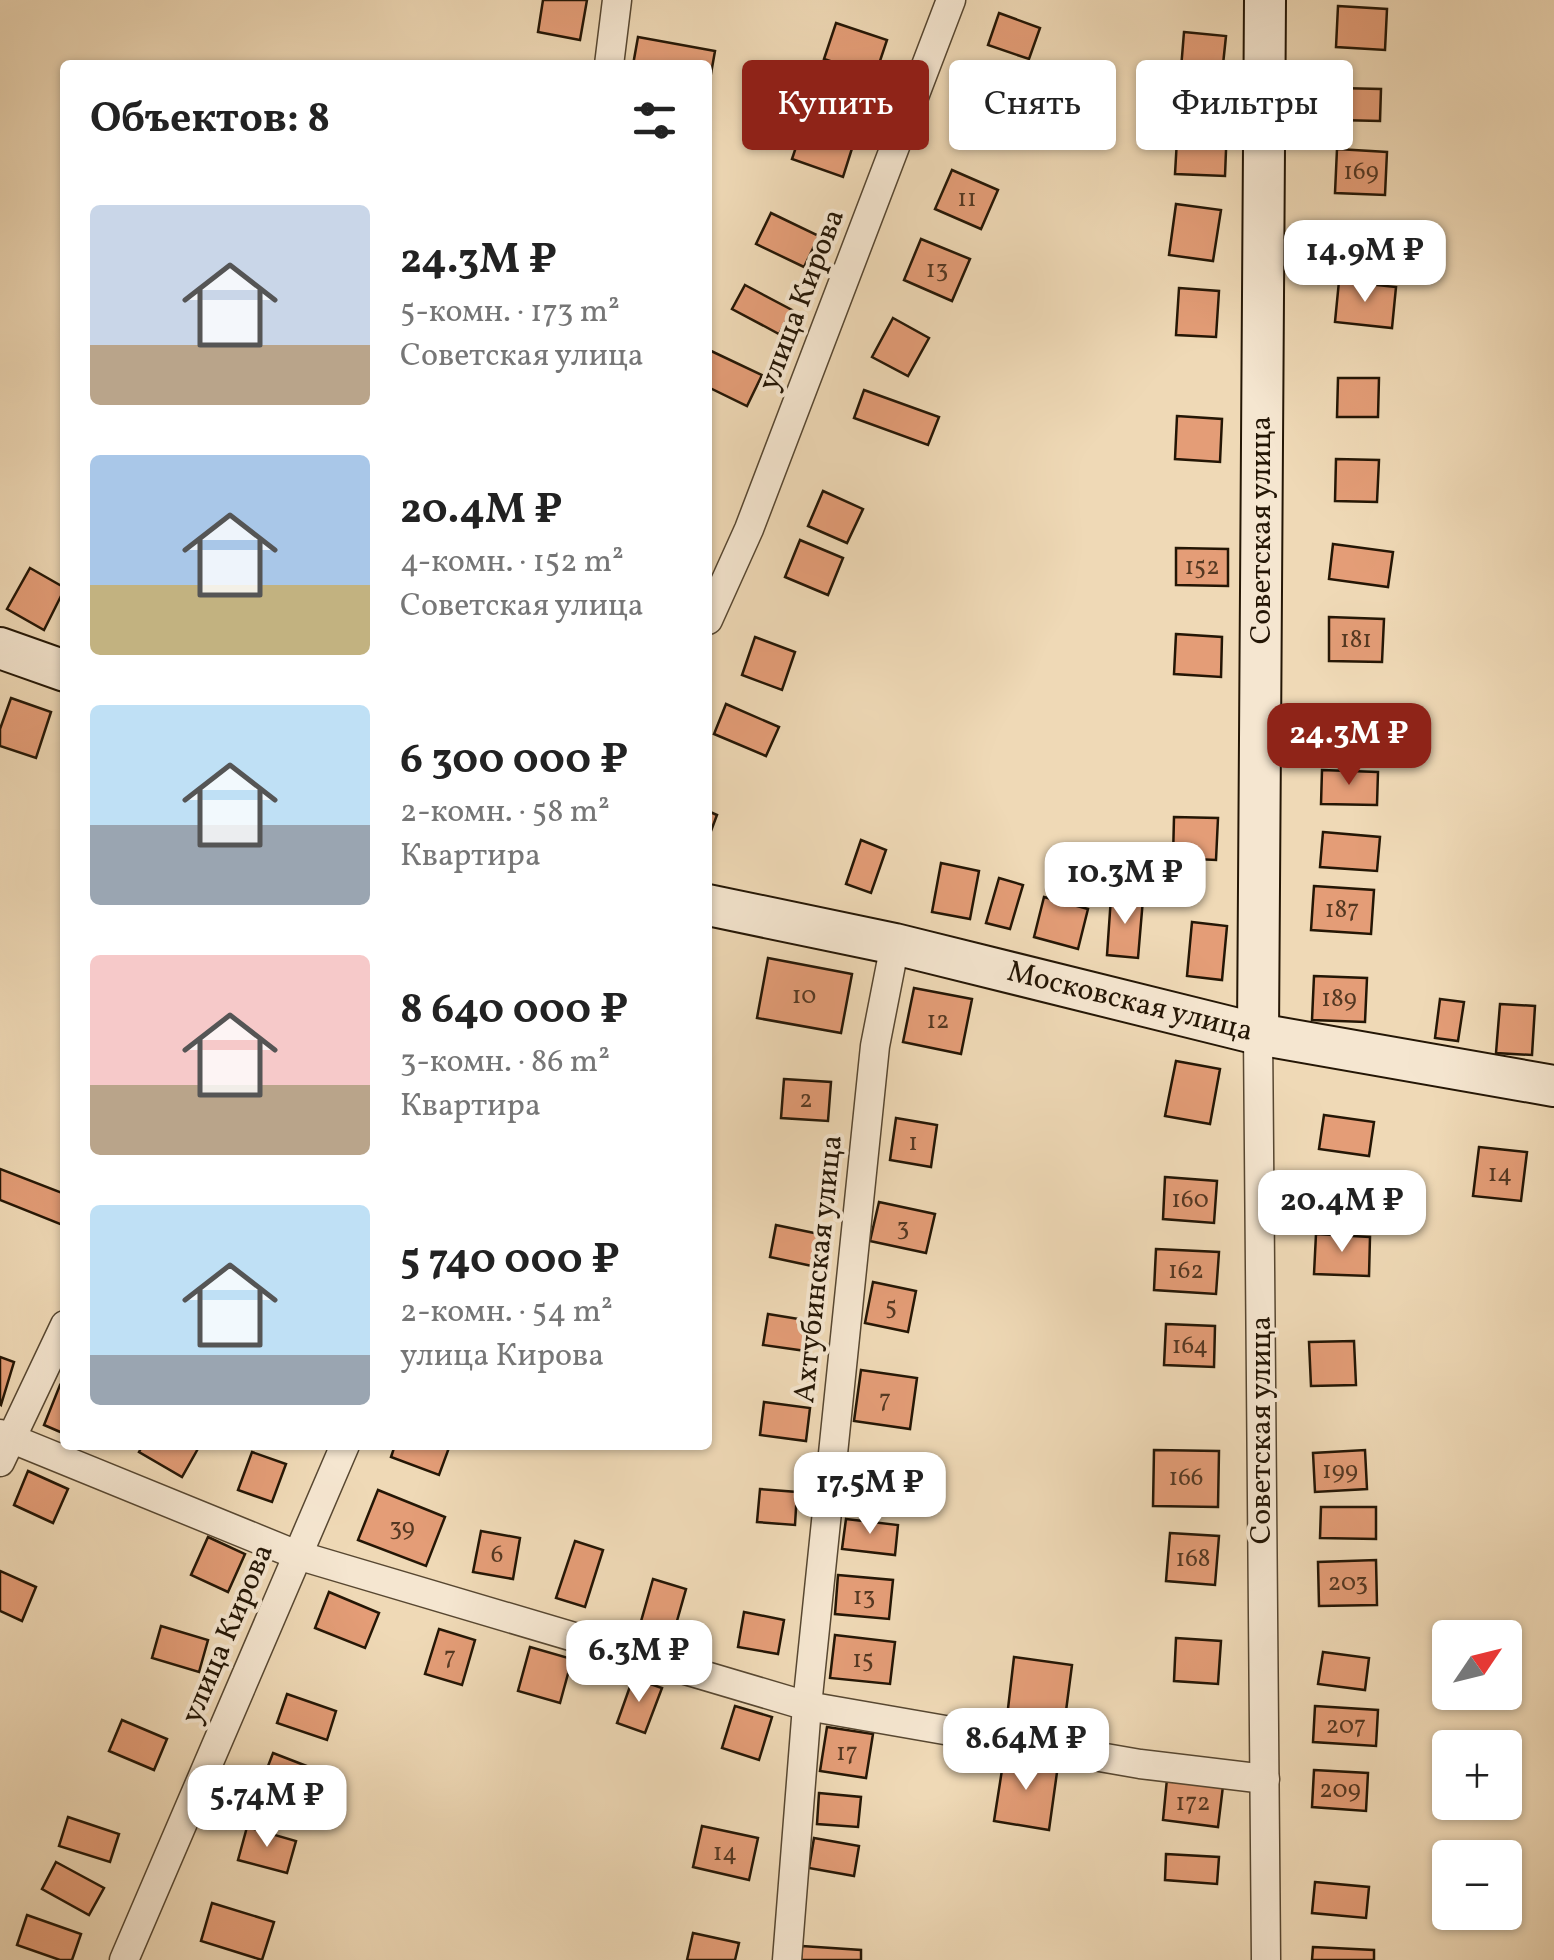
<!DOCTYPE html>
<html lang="ru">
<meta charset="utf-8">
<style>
body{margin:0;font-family:Vollkorn,serif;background:#f6f6f6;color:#222;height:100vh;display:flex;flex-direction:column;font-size:38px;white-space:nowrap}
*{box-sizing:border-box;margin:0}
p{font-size:32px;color:#767676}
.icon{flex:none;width:55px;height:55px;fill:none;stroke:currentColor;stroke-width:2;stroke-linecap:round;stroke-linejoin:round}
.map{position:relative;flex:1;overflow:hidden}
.side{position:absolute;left:60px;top:60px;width:652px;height:1390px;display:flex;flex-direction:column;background:#fff;border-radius:10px;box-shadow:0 2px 8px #0004}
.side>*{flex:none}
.banner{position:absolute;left:742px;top:60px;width:660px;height:90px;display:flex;gap:20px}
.needle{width:65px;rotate:55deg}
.fabs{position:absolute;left:1432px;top:1620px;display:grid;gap:20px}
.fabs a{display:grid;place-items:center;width:90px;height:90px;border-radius:10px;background:#fff;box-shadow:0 2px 8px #0004;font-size:50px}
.price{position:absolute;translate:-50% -85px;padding:0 22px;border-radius:20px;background:#fff;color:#222;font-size:32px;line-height:65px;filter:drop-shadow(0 2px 5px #0008)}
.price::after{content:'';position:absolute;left:50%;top:60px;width:30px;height:22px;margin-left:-15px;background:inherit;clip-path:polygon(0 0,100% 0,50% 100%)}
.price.active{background:#8f2418;color:#fff}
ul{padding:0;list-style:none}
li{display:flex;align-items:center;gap:30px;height:250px;padding:0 30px}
li span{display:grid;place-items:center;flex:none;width:280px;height:200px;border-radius:10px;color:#555}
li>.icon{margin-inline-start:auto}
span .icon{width:120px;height:120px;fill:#fffc;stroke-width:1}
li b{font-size:42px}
h2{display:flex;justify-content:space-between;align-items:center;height:120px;padding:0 30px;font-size:42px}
.tag{padding:0 35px;border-radius:10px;background:#fff;box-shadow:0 2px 8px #0004;font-size:35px;line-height:90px}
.tag.active{background:#8f2418;color:#fff}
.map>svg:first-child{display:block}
.building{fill:#e49d77;stroke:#241605;stroke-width:2.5}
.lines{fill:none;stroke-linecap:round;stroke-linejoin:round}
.street-casing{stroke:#574731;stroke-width:31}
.secondary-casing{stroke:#241605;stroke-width:44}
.street{stroke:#f5e6d0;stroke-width:28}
.secondary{stroke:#f5e6d0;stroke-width:40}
.labels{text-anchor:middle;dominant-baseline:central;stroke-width:8;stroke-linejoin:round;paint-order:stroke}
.number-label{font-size:25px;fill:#543822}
.street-label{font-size:30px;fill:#241605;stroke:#f5e6d0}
</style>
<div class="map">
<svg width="1554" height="1960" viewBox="0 0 1554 1960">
<rect width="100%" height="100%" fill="#efd9b6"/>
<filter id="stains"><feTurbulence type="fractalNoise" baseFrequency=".002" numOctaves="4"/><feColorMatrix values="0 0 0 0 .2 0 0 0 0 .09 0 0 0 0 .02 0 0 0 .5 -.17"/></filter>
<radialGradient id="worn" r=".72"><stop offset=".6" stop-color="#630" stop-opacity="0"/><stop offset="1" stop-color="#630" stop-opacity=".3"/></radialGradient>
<g class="building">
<path d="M543 0H587L580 40 538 32Z"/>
<path d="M1338 6 1387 9 1385 50 1336 47Z"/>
<path d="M999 13 1040 28 1029 59 988 45Z"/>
<path d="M836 23 887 40 875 76 824 59Z"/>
<path d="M1184 32 1226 36 1222 74 1181 69Z"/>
<path d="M638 37 715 51 709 85 708 65H633Z"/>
<path d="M1338 88 1381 89 1380 121 1337 120Z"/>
<path d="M977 97 1024 113 1015 142 967 127Z"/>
<path d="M1178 122 1227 125 1225 176 1175 174Z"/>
<path d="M804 123 855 139 843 177 792 159Z"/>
<path d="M1337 149 1387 152 1385 195 1335 193Z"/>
<path d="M952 170 998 190 981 229 935 209Z"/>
<path d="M1176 204 1221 210 1213 261 1169 255Z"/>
<path d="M771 213 819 236 804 267 756 244Z"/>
<path d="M1341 233 1378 236 1374 271 1338 268Z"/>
<path d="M921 239 970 259 952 301 904 280Z"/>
<path d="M1339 281 1396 287 1392 328 1335 322Z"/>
<path d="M745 285 792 310 779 334 732 309Z"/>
<path d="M1179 288 1219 291 1216 337 1176 335Z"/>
<path d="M893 318 929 338 908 376 872 357Z"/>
<path d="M709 350 762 375 747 406 708 387Z"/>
<path d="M1338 378H1379L1378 417H1337Z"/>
<path d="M864 390 939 417 928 445 854 418Z"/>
<path d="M1177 416 1222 419 1220 462 1175 459Z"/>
<path d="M1336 459 1379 460 1377 502 1335 501Z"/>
<path d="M823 491 863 509 847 543 808 526Z"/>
<path d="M800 540 843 558 828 595 785 577Z"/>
<path d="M1333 544 1393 552 1388 587 1329 579Z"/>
<path d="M1176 548 1228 549V586L1176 585Z"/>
<path d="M30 568 65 588 44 630 7 609Z"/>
<path d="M1329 617 1384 619 1382 662 1329 661Z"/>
<path d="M1176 634 1222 637 1221 677 1174 674Z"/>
<path d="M755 637 795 652 782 690 742 675Z"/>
<path d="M11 698 51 712 36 758 0 746V729Z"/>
<path d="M726 704 779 727 766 756 714 734Z"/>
<path d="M1322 770 1378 772 1377 805 1321 804Z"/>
<path d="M708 811 717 815 708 839Z"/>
<path d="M1174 817 1218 818 1216 860 1173 858Z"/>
<path d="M1323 832 1380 837 1377 871 1320 867Z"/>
<path d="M861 840 886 850 871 893 846 884Z"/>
<path d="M941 863 979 871 970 919 932 912Z"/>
<path d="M999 878 1023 885 1010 929 986 923Z"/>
<path d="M1314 886 1374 890 1371 934 1311 930Z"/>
<path d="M1044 897 1088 909 1078 949 1034 937Z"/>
<path d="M1111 897 1143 899 1138 958 1107 955Z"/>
<path d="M1192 922 1227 926 1222 980 1187 976Z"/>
<path d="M768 958 852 974 841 1033 757 1018Z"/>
<path d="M1314 976 1367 978 1365 1022 1312 1020Z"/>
<path d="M914 988 972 999 961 1054 903 1042Z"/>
<path d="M1440 999 1464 1002 1458 1041 1435 1038Z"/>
<path d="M1500 1004 1535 1006 1532 1055 1496 1053Z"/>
<path d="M1176 1061 1220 1069 1210 1124 1165 1116Z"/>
<path d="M784 1079 831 1082 828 1121 781 1118Z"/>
<path d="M1324 1115 1374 1122 1369 1156 1319 1149Z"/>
<path d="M896 1118 937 1125 931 1167 890 1160Z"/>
<path d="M1479 1147 1527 1152 1521 1201 1473 1196Z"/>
<path d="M0 1169 65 1194V1226L0 1200Z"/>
<path d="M1165 1177 1217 1181 1214 1223 1163 1219Z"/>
<path d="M1316 1180 1370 1185 1367 1222 1313 1216Z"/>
<path d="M879 1202 935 1214 926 1253 870 1241Z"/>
<path d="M776 1225 819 1234 812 1266 770 1257Z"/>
<path d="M1316 1234 1370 1237 1369 1276 1314 1274Z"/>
<path d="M1156 1249 1219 1252 1216 1294 1154 1290Z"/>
<path d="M873 1282 916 1291 908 1332 865 1323Z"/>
<path d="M768 1314 811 1321 806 1351 763 1345Z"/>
<path d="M1166 1324 1215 1326 1214 1367 1164 1365Z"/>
<path d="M1354 1341 1356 1385 1311 1386 1309 1342Z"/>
<path d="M0 1357 14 1362 1 1405 0 1404Z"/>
<path d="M861 1370 917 1378 910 1429 854 1421Z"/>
<path d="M60 1385 65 1388V1434L44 1425Z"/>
<path d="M764 1402 810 1408 806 1441 760 1435Z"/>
<path d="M143 1445H200L182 1477 139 1452Z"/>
<path d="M395 1445H450L439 1475 391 1457Z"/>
<path d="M1154 1450 1219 1451 1218 1507 1153 1506Z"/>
<path d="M1365 1450 1367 1489 1315 1492 1313 1453Z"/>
<path d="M252 1452 286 1464 272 1502 238 1490Z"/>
<path d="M852 1463 908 1474 903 1501 847 1490Z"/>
<path d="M28 1471 68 1489 53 1523 14 1505Z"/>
<path d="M760 1489 797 1492 795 1525 757 1522Z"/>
<path d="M378 1490 445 1517 426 1566 358 1540Z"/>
<path d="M1321 1507H1376V1539L1320 1538Z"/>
<path d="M846 1519 898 1525 895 1555 842 1549Z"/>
<path d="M481 1531 520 1538 513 1579 473 1572Z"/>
<path d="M1170 1533 1219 1536 1215 1585 1166 1581Z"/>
<path d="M208 1537 245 1554 228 1592 191 1575Z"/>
<path d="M575 1541 603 1550 585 1607 556 1598Z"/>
<path d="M1376 1560 1377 1605 1319 1606 1318 1562Z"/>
<path d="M0 1571 36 1587 22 1621 0 1611Z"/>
<path d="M838 1575 893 1580 889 1619 835 1614Z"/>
<path d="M653 1579 686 1589 673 1635 640 1625Z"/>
<path d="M329 1592 379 1613 365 1648 315 1628Z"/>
<path d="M744 1612 784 1620 778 1654 738 1647Z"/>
<path d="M161 1626 208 1640 199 1672 152 1658Z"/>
<path d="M439 1629 475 1640 462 1685 425 1674Z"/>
<path d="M835 1635 895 1642 890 1684 830 1678Z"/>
<path d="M1176 1638 1221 1641 1218 1684 1174 1681Z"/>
<path d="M530 1647 572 1659 560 1703 518 1691Z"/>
<path d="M1323 1652 1369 1658 1365 1690 1318 1684Z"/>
<path d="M1014 1657 1072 1665 1063 1734 1006 1726Z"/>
<path d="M633 1678 662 1688 645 1733 617 1723Z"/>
<path d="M287 1694 336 1711 327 1740 277 1723Z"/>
<path d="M735 1706 772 1717 759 1760 722 1748Z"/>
<path d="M1315 1706 1378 1710 1376 1746 1313 1742Z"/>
<path d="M122 1720 167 1739 154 1770 109 1751Z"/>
<path d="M827 1727 873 1734 866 1778 820 1771Z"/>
<path d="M273 1753 330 1775 317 1809 260 1787Z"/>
<path d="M1004 1757 1058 1765 1049 1830 994 1821Z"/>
<path d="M1314 1770 1368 1773 1366 1811 1312 1807Z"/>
<path d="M1167 1779 1223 1786 1218 1827 1163 1820Z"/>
<path d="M819 1793 861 1797 858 1827 817 1824Z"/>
<path d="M68 1817 119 1834 110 1862 59 1846Z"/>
<path d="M702 1826 758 1838 749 1880 693 1867Z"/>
<path d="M247 1827 296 1841 287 1873 238 1860Z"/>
<path d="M814 1838 859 1846 854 1876 809 1868Z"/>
<path d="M1166 1854 1219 1857 1217 1884 1165 1880Z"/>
<path d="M56 1862 104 1888 89 1915 42 1889Z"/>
<path d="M1315 1882 1369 1887 1366 1918 1312 1913Z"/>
<path d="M212 1903 274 1922 262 1960 201 1941Z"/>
<path d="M27 1915 81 1934 72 1960H60L17 1945Z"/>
<path d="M693 1933 739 1943 735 1960H687Z"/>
<path d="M802 1946 861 1950V1960H801Z"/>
<path d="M1313 1947 1374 1950V1960H1312Z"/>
</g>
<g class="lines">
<g class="street-casing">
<g id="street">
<path d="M609 65 617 0"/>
<path d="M708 620 749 529 951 0"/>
<path d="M1258 1034 1266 1960"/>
<path d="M0 1434 297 1555 807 1706 1140 1764 1265 1779"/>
<path d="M0 1462 65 1325"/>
<path d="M124 1960 345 1445"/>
<path d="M787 1960 807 1706 875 1046 895 944"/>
</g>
</g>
<g class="secondary-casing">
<g id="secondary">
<path d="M0 648 65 671"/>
<path d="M708 905 895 944 1258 1034 1554 1086"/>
<path d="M1258 1034 1265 0"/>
</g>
</g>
<use href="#street" class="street"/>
<use href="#secondary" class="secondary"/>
</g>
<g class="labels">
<g class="number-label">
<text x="1361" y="172">169</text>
<text x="967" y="199">11</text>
<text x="937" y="270">13</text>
<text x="1202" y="567">152</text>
<text x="1356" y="640">181</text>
<text x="1342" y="910">187</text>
<text x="804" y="996">10</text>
<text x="1339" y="999">189</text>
<text x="938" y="1021">12</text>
<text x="806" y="1100">2</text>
<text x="913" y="1143">1</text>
<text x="1500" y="1174">14</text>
<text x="1190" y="1200">160</text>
<text x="903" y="1228">3</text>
<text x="1186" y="1271">162</text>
<text x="891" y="1307">5</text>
<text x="1190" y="1346">164</text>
<text x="885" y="1400">7</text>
<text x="1340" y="1471">199</text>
<text x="1186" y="1478">166</text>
<text x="402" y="1528">39</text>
<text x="497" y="1555">6</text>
<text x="1193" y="1559">168</text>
<text x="1348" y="1583">203</text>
<text x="864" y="1597">13</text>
<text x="450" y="1657">7</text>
<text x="863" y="1660">15</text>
<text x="1346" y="1726">207</text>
<text x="847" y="1753">17</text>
<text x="1340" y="1790">209</text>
<text x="1193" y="1803">172</text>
<text x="725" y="1853">14</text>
</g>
<g class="street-label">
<text transform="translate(802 300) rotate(-69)">улица Кирова</text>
<text transform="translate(1262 530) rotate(-90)">Советская улица</text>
<text transform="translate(1130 1002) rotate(14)">Московская улица</text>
<text transform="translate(819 1269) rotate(-84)">Ахтубинская улица</text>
<text transform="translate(1262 1430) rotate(-90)">Советская улица</text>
<text transform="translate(228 1634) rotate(-67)">улица Кирова</text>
</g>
</g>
<rect width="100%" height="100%" filter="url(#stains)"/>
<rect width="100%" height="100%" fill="url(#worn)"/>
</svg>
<div class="fabs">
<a><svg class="needle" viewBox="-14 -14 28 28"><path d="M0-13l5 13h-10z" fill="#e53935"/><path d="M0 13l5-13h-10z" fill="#767676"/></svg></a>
<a>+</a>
<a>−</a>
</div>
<b class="price" style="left:1365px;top:305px">14.9M ₽</b>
<b class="price active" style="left:1349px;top:788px">24.3M ₽</b>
<b class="price" style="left:1125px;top:927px">10.3M ₽</b>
<b class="price" style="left:1342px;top:1255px">20.4M ₽</b>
<b class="price" style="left:870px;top:1537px">17.5M ₽</b>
<b class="price" style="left:639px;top:1705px">6.3M ₽</b>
<b class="price" style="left:1026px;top:1793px">8.64M ₽</b>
<b class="price" style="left:267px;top:1850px">5.74M ₽</b>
<div class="banner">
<a class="tag active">Купить</a>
<a class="tag">Снять</a>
<a class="tag">Фильтры</a>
</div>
<section class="side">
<h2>Объектов: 8<svg class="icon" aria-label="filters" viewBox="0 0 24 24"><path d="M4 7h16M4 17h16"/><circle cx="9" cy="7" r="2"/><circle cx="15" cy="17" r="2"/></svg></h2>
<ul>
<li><span style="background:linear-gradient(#c9d6e8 70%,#b9a48a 0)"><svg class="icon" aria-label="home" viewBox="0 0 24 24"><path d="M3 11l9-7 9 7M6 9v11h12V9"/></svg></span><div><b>24.3M ₽</b><p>5-комн. · 173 m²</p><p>Советская улица</p></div></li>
<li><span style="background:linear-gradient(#a9c7e8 65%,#c2b280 0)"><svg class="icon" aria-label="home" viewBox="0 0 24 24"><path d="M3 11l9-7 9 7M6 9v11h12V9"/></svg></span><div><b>20.4M ₽</b><p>4-комн. · 152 m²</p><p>Советская улица</p></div></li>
<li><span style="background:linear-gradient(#bfe0f5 60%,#9aa5b1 0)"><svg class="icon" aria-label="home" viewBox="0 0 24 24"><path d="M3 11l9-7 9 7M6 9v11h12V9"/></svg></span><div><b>6 300 000 ₽</b><p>2-комн. · 58 m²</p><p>Квартира</p></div></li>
<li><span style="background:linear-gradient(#f6c9c9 65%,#b9a48a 0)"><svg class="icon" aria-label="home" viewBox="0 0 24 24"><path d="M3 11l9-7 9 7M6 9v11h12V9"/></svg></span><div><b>8 640 000 ₽</b><p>3-комн. · 86 m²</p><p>Квартира</p></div></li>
<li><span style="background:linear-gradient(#bfe0f5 75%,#9aa5b1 0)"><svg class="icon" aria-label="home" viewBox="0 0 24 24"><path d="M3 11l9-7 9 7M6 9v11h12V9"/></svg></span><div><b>5 740 000 ₽</b><p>2-комн. · 54 m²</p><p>улица Кирова</p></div></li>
</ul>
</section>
</div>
